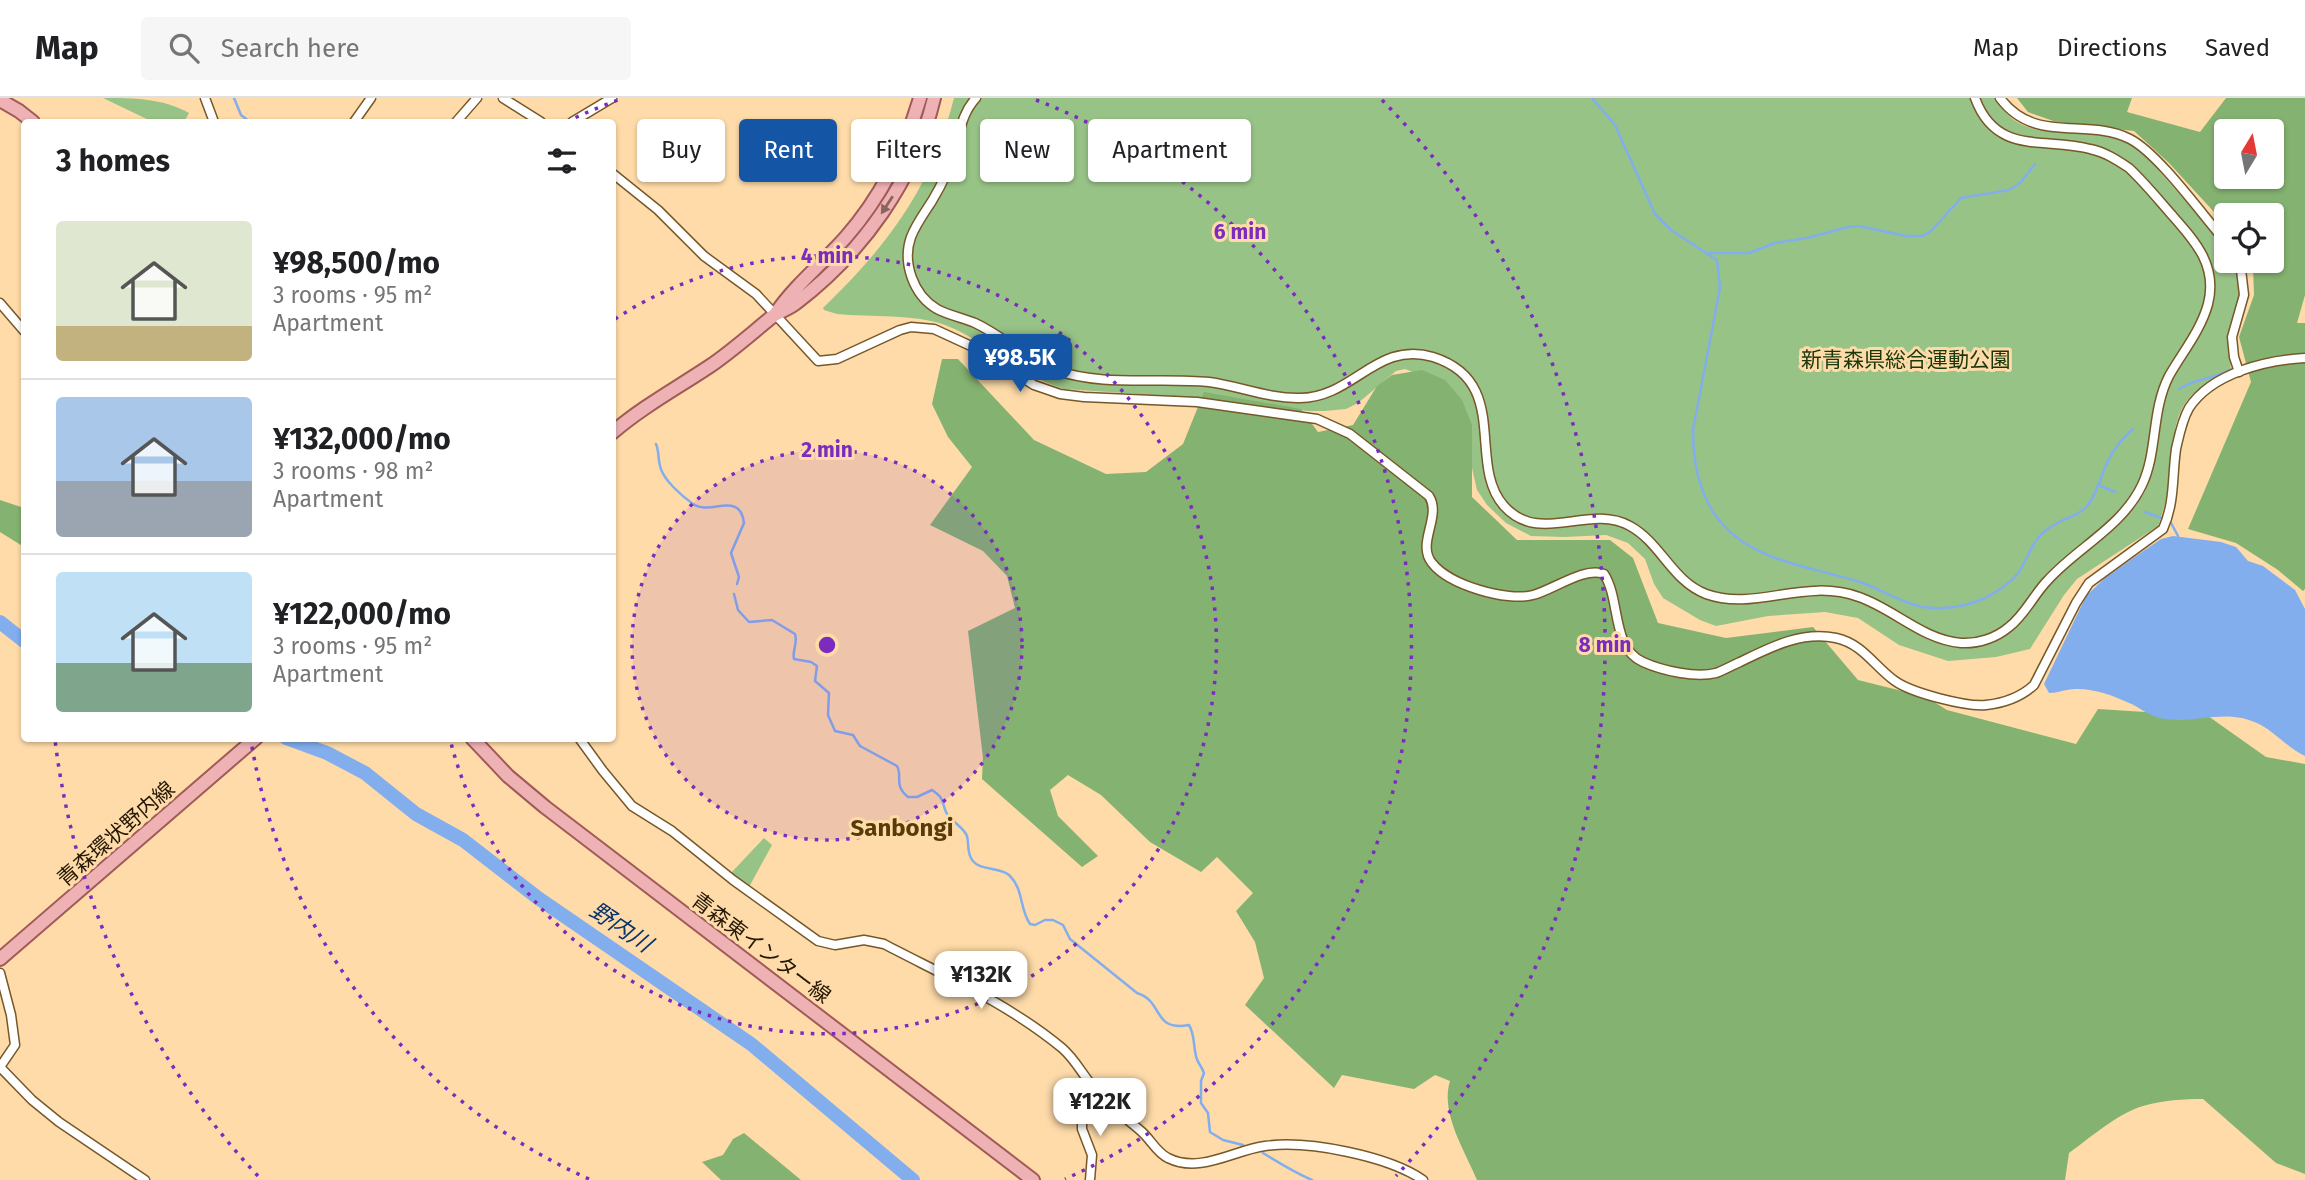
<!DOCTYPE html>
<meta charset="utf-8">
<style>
body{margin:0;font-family:"Fira Sans","Noto Sans JP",sans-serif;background:#f6f6f6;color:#202124;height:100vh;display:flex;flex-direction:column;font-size:26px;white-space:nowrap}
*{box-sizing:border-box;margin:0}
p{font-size:23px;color:#757577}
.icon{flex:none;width:38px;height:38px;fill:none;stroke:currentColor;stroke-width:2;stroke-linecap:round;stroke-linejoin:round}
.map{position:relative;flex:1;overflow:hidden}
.drawer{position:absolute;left:21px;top:21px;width:595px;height:623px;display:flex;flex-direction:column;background:#fff;border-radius:7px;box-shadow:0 2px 5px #0004}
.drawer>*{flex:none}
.banner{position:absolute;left:637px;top:21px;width:665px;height:63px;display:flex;gap:14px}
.needle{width:46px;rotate:10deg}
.tools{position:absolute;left:2214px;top:21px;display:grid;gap:14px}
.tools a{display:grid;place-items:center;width:70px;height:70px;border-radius:7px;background:#fff;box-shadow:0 2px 5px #0004;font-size:35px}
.price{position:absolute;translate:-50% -60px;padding:0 16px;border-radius:14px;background:#fff;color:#222;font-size:23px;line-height:46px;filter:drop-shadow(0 2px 4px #0008)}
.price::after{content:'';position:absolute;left:50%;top:42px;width:21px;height:16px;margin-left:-10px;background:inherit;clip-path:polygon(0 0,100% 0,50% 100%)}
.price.active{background:#1555a5;color:#fff}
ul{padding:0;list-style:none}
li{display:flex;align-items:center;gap:21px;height:175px;padding:0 35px}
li+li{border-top:2px solid #e0e0e0}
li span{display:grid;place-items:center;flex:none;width:196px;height:140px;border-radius:7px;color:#555}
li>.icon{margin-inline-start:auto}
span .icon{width:84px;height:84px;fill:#fffc;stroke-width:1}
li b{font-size:30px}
h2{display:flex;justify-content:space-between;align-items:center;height:84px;padding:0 35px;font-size:30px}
.chip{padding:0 24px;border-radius:7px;background:#fff;box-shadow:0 2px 5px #0004;font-size:24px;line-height:63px}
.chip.active{background:#1555a5;color:#fff}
header{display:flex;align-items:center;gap:42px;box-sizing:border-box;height:98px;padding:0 35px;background:#fff;border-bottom:2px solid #e0e0e0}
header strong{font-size:33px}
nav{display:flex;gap:38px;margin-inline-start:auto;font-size:24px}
.search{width:490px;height:63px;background:#f6f6f6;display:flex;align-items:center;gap:18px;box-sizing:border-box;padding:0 24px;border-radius:7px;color:#757577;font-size:26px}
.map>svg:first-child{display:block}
.green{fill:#98c387}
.forest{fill:#84b271;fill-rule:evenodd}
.water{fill:#82aeed}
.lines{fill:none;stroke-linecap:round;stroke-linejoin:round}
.stream{stroke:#82aeed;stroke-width:2.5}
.river{stroke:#82aeed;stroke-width:14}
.minor-casing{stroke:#765829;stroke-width:11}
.primary-casing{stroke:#a05a58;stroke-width:16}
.minor{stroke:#fff;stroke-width:8}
.primary{stroke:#eeb2b5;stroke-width:12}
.oneway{fill:#89655d}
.ring{fill:none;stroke:#7b2cbf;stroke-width:3.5;stroke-dasharray:3.5 7}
.labels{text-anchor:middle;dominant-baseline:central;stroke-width:6;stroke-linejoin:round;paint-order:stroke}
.park-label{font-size:21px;fill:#193709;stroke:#fedba9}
.street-label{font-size:21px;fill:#241805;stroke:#fedba9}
.water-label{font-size:23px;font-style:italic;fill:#08346c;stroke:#fedba9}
.quarter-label{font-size:24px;font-weight:bold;fill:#583c07;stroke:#fedba9}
.centre{fill:#7b2cbf;stroke:#fedba9;stroke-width:3.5}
.ring-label{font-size:21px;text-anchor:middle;font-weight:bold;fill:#7b2cbf;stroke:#fedba9;stroke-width:6;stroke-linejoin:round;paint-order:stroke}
</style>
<header>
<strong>Map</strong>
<div class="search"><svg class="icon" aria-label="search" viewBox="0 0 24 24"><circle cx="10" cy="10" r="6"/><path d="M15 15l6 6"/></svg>Search here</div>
<nav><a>Map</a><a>Directions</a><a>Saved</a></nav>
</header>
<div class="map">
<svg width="2305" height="1082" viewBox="0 0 2305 1082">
<rect width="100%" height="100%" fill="#fedba9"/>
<g class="green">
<path d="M103 0C135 0 161 0 189 15L184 24H153Z"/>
<path d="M954 0H1995C2020 43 2056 31 2097 36 2116 38 2131 46 2146 58L2226 149V163H2235C2247 200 2236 201 2229 235 2226 248 2231 261 2231 275 2220 280 2207 285 2197 293 2168 314 2175 355 2170 385 2167 400 2163 414 2158 428L2077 481 2064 497 2030 551 1996 559 1948 563 1899 547 1858 520 1825 514 1768 518 1716 528 1700 522 1663 500 1654 486 1645 461 1628 445 1606 437 1565 439 1531 438 1506 425 1487 407 1477 392 1459 313 1418 276 1405 271 1396 273 1358 305 1346 311 1325 313H1308L1214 301 1064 291C1021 278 987 243 945 227 916 216 869 219 837 216L824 212 823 210C889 146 931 90 954 0Z"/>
<path d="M764 740 772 747 749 789 731 775Z"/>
</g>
<g class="forest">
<path d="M2017 0H2132L2127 14 2200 34 2226 0H2305V197L2297 225H2305V491L2303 493 2278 472 2236 445 2188 431 2251 284 2239 239 2254 197 2253 168 2250 163H2272V117H2226V127L2169 65 2134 33 2059 25 2028 14ZM2226 33H2272V79H2226Z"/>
<path d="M942 261H958L1034 342 1106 376 1146 374 1183 346 1204 294 1301 311 1318 334 1353 327 1377 288 1392 277 1422 272 1445 282 1462 302 1472 327V399L1517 442H1610L1633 460 1658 525 1726 540 1813 529 1858 582 1926 599 1947 612 2076 646 2098 611 2208 618 2266 659 2305 666V1076L2276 1065 2203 1001C2183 1001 2163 1002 2143 1008 2118 1015 2090 1040 2069 1055L2065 1082H1477C1465 1053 1440 1015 1450 983L1435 977 1414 991 1342 977 1334 990 1245 907 1264 880 1255 844 1236 813 1253 795 1217 759 1201 774 1150 744 1101 697 1068 677 1050 692 1058 718 1098 758 1082 769 982 681 983 660 968 533 1015 510 1007 478 983 453 930 427 972 369 948 339 932 306Z"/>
<path d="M0 402 24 410V449L0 434Z"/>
<path d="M744 1035 801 1082H721L702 1064 723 1057 733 1041Z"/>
</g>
<path class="water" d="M2173 438 2221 444 2236 449 2248 463 2263 468 2295 492 2305 511V658C2288 650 2277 636 2261 627 2227 609 2199 626 2165 621 2147 618 2142 610 2127 604 2112 597 2092 590 2075 591 2066 591 2058 595 2049 595L2044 586 2086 498 2105 480 2136 458 2161 441Z"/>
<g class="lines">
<g class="stream">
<path d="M234 0 241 17 250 24"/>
<path d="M1592 0 1615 27 1655 116 1671 132 1717 162 1720 190 1693 332C1693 363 1699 397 1719 422 1753 465 1815 469 1863 485 1883 492 1901 505 1923 509 1943 512 1966 509 1985 500 1997 494 2011 484 2019 474 2028 460 2031 445 2044 434 2067 414 2086 424 2098 387L2115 394"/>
<path d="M1709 155H1749L1775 145 1807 140 1848 129 1859 128 1906 138H1923L1932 132 1961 100 2009 92 2020 85 2035 66"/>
<path d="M2179 291C2196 280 2214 281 2232 271"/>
<path d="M612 316 613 317"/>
<path d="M656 346C659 353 658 360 660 368 663 382 682 398 693 406 710 418 740 392 744 425L731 455 739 479 737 486"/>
<path d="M2099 386C2106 364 2115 346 2133 331"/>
<path d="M2145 414 2164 421"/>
<path d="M2170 423 2178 438"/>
<path d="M734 496 738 512 749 524 772 522 795 536C798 546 792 552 794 561L811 564 817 568 815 583 829 595 828 617 835 633 853 637 860 648 897 668C903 679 893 687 908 699H917L932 692C945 701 941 702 946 714 950 723 963 728 967 738 969 745 967 753 971 760 978 774 999 768 1009 777 1024 791 1019 810 1030 826L1035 827 1045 822H1053L1063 827 1070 841 1137 895C1164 903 1152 934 1189 927 1195 937 1193 946 1196 958 1197 964 1202 969 1204 975L1201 983V1005L1208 1015 1210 1034 1223 1042 1243 1047"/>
<path d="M1263 1055C1279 1065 1295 1075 1312 1082"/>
</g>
<g class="river">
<path d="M0 524 24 543"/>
<path d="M286 640 327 655 365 675 416 716 463 742 538 800 751 946 913 1082"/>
</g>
<g class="minor-casing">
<g id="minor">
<path d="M205 0 214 24"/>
<path d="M503 0 541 24"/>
<path d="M976 0C961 16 960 36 953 56 949 73 941 88 932 103 925 114 916 126 911 139 902 164 913 197 937 211 948 217 963 220 975 225 1003 238 1026 261 1055 272 1103 289 1159 279 1209 284 1239 288 1270 301 1300 300 1353 300 1377 242 1433 259 1512 284 1466 365 1504 408 1540 448 1588 405 1630 428 1661 445 1672 483 1706 496 1756 514 1804 479 1859 499 1894 511 1923 542 1961 545 1978 546 1996 540 2009 529 2025 517 2034 496 2048 482 2078 449 2122 429 2142 387 2158 353 2151 313 2169 278 2182 255 2201 232 2208 206 2218 167 2194 142 2171 116 2157 100 2144 84 2129 70 2117 62 2105 54 2090 51 2045 39 1996 58 1975 0"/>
<path d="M2000 0C2035 47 2086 19 2130 41 2159 56 2203 118 2226 144"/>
<path d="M354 24 371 0"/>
<path d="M456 24 477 0"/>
<path d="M572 24 612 0"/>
<path d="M612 75 658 112 704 158 756 196 818 263 837 261 900 232 911 229 934 231 971 248 1034 287 1060 296 1084 299 1197 304 1317 321 1350 336 1429 398C1442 419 1416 445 1432 465 1449 487 1507 504 1533 497 1553 492 1585 468 1604 476 1621 502 1611 550 1643 564 1663 573 1696 580 1716 575 1724 572 1733 567 1740 564 1771 549 1801 533 1836 540 1863 546 1874 568 1895 583 1912 595 1966 609 1986 607 2005 605 2021 599 2034 587L2076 505 2089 485 2163 431C2175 404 2172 379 2176 351 2179 338 2182 322 2189 310 2212 275 2266 262 2305 260"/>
<path d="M0 205 24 233"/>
<path d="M2239 274 2234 259 2232 239 2244 197 2240 163"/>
<path d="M579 640 603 673 632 708 672 733 733 782 818 843 835 847 864 842 884 846C945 878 1009 906 1062 950 1076 962 1083 978 1095 991 1109 1008 1126 1020 1142 1034 1151 1042 1157 1055 1168 1060 1200 1076 1234 1052 1265 1048 1308 1042 1388 1058 1423 1082"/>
<path d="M0 875 11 917 15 947 0 969 32 1002 59 1024 145 1082"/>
<path d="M1090 1082 1092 1057 1082 1031V1018L1085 999 1094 990"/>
</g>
</g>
<g class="primary-casing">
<g id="primary">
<path d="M0 2 19 13 33 24"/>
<path d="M776 215C796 186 823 165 846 139 881 99 905 51 920 0"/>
<path d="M612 335C642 309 677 290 710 268 732 253 752 235 773 218 780 213 789 211 796 205 862 155 915 81 934 0"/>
<path d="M472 640 508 678 545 709 1033 1082"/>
<path d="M0 861 256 640"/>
</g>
</g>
<use href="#minor" class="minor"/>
<use href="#primary" class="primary"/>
</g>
<defs><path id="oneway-solid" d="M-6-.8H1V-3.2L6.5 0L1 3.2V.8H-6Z" transform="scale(1.75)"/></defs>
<use class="oneway" href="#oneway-solid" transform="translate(887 107) rotate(123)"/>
<circle cx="827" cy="547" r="195" fill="#7b2cbf" fill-opacity=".12"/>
<g class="ring">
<circle cx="827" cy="547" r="195"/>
<path d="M615 221A389 389 0 1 1 450 641"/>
<path d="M589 1081A584 584 0 0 1 251 643M566 24A584 584 0 0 1 618 2M1036 2A584 584 0 0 1 1065 1081"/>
<path d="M258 1078A778 778 0 0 1 55 642M1382 2A778 778 0 0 1 1396 1078"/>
</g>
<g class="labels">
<g class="park-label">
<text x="1906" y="262">新青森県総合運動公園</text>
</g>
<g class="street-label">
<text transform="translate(116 736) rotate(-41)">青森環状野内線</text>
<text transform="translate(761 850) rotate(37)">青森東インター線</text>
</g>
<g class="water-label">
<text transform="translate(621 829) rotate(34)">野内川</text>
</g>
<g class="quarter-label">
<text x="902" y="730">Sanbongi</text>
</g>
</g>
<circle cx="827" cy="547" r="10" class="centre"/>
<g class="ring-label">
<text x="1240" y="141">6 min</text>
<text x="827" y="165">4 min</text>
<text x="827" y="359">2 min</text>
<text x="1605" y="554">8 min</text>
</g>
</svg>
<div class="tools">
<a><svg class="needle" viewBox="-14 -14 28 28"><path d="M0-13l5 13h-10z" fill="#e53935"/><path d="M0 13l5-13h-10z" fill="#757577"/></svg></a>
<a><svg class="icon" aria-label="locate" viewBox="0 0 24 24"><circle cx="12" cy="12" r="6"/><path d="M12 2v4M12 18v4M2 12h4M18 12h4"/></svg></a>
</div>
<b class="price active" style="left:1020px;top:296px">¥98.5K</b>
<b class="price" style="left:981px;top:913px">¥132K</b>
<b class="price" style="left:1100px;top:1040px">¥122K</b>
<div class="banner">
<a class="chip">Buy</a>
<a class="chip active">Rent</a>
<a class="chip">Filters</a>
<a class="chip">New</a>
<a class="chip">Apartment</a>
</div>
<section class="drawer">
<h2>3 homes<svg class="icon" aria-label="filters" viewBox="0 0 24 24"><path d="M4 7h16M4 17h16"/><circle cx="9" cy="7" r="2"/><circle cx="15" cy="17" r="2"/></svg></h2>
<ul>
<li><span style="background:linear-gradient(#dfe7d0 75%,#c2b280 0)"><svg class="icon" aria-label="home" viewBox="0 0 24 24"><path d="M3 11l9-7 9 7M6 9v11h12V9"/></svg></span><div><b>¥98,500/mo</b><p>3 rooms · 95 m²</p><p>Apartment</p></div></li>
<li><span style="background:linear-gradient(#a9c7e8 60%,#9aa5b1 0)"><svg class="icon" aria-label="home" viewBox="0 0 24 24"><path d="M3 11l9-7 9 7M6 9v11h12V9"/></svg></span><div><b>¥132,000/mo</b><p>3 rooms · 98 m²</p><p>Apartment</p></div></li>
<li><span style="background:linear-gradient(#bfe0f5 65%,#7fa58c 0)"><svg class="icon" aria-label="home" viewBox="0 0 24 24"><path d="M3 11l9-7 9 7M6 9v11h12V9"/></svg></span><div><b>¥122,000/mo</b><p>3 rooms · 95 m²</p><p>Apartment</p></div></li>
</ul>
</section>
</div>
